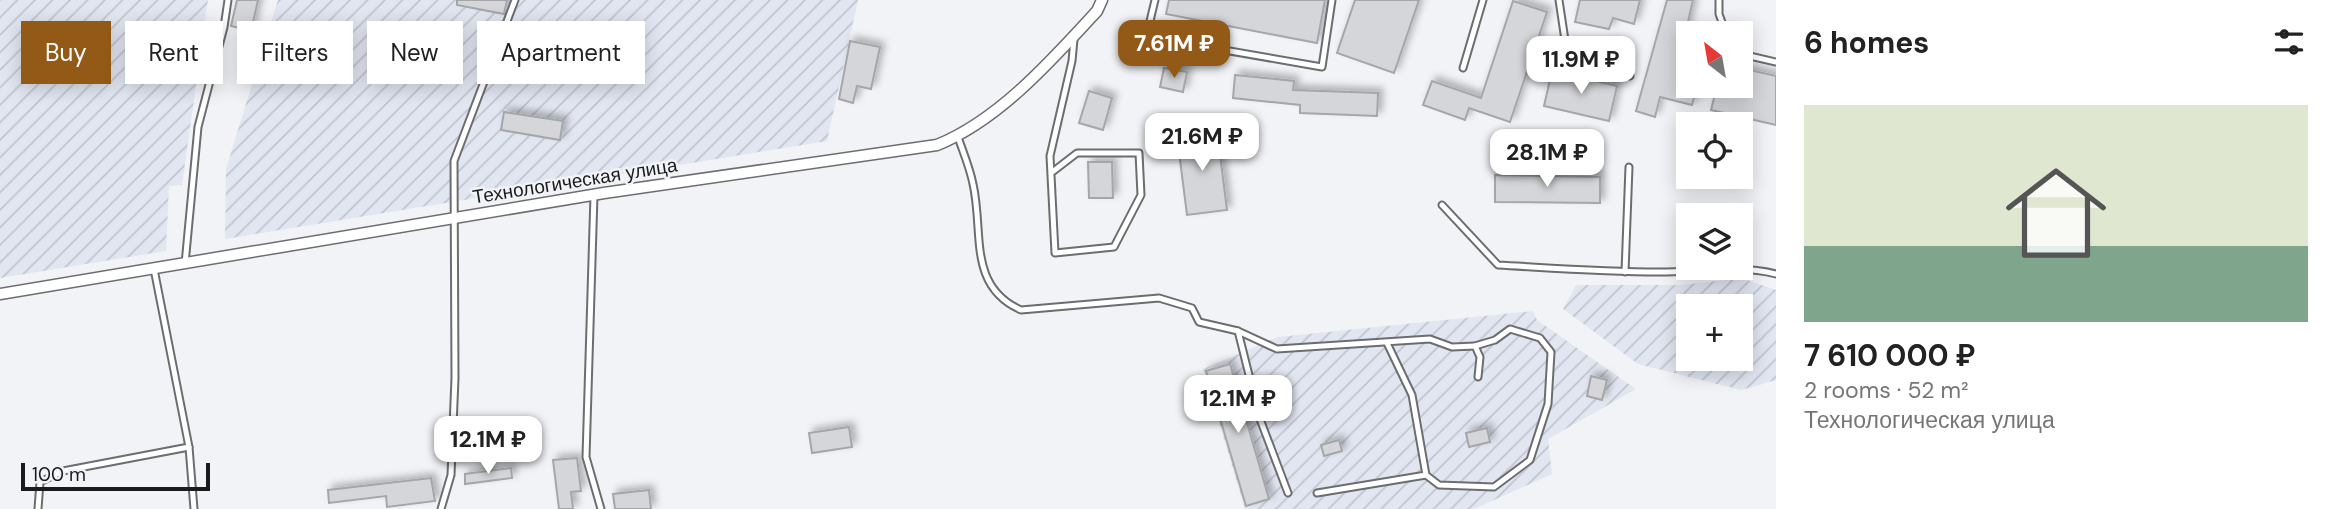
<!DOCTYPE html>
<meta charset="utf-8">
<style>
body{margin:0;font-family:"DM Sans",sans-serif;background:#f6f6f6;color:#222;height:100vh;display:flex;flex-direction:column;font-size:26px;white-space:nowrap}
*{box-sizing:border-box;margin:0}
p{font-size:23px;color:#767676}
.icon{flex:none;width:38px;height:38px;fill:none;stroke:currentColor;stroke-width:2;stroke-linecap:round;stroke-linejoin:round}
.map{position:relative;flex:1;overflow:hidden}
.panel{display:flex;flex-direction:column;background:#fff;width:560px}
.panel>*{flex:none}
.top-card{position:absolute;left:21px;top:21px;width:665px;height:63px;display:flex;gap:14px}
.needle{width:46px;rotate:329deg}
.tools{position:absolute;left:1676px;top:21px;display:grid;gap:14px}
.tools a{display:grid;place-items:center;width:77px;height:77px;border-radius:0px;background:#fff;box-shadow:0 4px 18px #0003;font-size:35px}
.scale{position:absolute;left:21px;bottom:18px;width:189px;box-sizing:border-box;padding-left:7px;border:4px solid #1a1b1c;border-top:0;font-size:19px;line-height:24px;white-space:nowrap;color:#1a1b1c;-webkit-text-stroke:5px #f1f3f7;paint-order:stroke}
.price{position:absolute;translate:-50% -60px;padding:0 16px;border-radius:14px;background:#fff;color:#222;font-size:23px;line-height:46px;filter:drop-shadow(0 2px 4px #0008)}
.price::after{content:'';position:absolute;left:50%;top:42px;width:21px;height:16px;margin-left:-10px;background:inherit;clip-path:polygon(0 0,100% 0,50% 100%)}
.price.on{background:#935916;color:#fff}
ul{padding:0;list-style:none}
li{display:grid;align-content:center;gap:14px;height:371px;padding:0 28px}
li+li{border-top:2px solid #e0e0e0}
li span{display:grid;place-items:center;height:217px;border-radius:0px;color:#555}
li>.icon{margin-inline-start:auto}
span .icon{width:126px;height:126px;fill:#fffc;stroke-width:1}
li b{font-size:30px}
h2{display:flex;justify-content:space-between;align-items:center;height:84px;padding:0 28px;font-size:30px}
.chip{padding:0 24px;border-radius:0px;background:#fff;box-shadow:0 4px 18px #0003;font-size:24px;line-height:63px}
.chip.on{background:#935916;color:#fff}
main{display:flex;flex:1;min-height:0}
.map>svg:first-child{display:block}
.industrial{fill:url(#industrial-furrows);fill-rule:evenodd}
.building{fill:#d5d6da;stroke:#a5a6aa;stroke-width:2;filter:url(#shadow)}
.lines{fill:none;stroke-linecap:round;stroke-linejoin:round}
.lane-casing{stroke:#6c6d71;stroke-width:9}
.street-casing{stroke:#6c6d71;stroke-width:13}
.lane{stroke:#fff;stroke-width:5}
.street{stroke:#fff;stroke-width:10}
.labels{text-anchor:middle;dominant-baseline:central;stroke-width:5;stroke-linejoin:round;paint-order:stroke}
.street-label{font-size:19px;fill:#1a1b1c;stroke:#f1f3f7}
</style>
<main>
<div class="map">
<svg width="1776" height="509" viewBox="0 0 1776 509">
<defs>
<pattern id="industrial-furrows" width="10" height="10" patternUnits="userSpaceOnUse" patternTransform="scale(1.75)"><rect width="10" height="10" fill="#e2e6f1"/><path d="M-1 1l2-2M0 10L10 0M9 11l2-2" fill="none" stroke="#c1c5ce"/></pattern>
<filter id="shadow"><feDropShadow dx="4.5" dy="-4.5" stdDeviation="3.5" flood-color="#0004"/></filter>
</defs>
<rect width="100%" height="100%" fill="#f1f3f7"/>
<g class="industrial">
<path d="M0 0H208L182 185 169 186 166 251 0 278Z"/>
<path d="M278 0H858L827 141 225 239 226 169Z"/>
<path d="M1741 278 1776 290V380L1741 390 1638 364 1563 309 1576 285H1681ZM1689 306H1741V359H1689Z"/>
<path d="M1533 311 1537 320 1636 389 1548 439 1552 474 1474 509H1245L1203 369 1278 337Z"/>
</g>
<g class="building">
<path d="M237 0H258L251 31 231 26Z"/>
<path d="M457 0H507L504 14 457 5Z"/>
<path d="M1169 0H1325L1317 43 1166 14Z"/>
<path d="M1355 0H1419L1394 73 1337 53Z"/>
<path d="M1580 0H1640L1634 24 1613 18 1609 29 1575 22Z"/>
<path d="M1667 0H1693L1685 35 1689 36V86H1697L1692 105 1660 97 1655 117 1636 111Z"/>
<path d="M1513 1 1547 12 1510 122 1469 108 1465 120 1423 105 1432 81 1481 98Z"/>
<path d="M129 36 191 43 188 71 126 64Z"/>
<path d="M850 41 880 47 871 89 857 86 853 103 839 99Z"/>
<path d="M1164 68 1187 72 1183 92 1160 87Z"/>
<path d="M1741 68 1776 76V125L1711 110 1717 86H1741Z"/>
<path d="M1552 71 1617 86 1609 121 1544 106Z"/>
<path d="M1235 75 1294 81 1293 90 1378 93 1377 116 1300 113V105L1233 98Z"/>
<path d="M1089 91 1112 98 1103 130 1079 123Z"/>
<path d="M504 112 563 121 560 140 501 130Z"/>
<path d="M1217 131 1227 210 1187 215 1177 136Z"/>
<path d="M1088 162H1112L1113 198H1089Z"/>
<path d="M1495 175 1600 177V203L1495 202Z"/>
<path d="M1230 364 1269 499 1246 506 1206 371Z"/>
<path d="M1591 376 1607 380 1602 400 1587 396Z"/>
<path d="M849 427 852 447 812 453 809 433Z"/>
<path d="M1487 428 1490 442 1469 447 1466 433Z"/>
<path d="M1339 440 1342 451 1324 456 1321 445Z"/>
<path d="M577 458 581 491 571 492 573 509H559L553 460Z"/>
<path d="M511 468 512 478 465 484V474Z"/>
<path d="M431 478 435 501 387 507 386 496 329 503 328 490Z"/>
<path d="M649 490 651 509H615L613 494Z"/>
</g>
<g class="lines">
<g class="lane-casing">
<g id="lane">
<path d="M1155 0 1150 21 1155 38 1322 67 1332 0"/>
<path d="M1559 0 1566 47 1617 59 1630 76"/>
<path d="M1719 0V14L1726 33"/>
<path d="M1741 54 1776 62"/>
<path d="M1463 68 1483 0"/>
<path d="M958 137C963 152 970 168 973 184 984 232 967 286 1021 310L1159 298 1192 308 1199 322 1238 331 1277 349 1430 339 1452 347 1475 346"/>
<path d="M1051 173 1077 153H1139L1141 195 1114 247 1055 253 1050 156 1072 61 1074 39"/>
<path d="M594 195 586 457 601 509"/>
<path d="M1442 205 1498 265C1552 268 1605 272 1659 272 1698 272 1738 264 1776 274"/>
<path d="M185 264 198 127 224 27 228 0"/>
<path d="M154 269 189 447 194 509"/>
<path d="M1625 272 1629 167"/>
<path d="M1238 331 1260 419 1288 493"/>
<path d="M1387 343 1412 395 1426 475 1439 485 1494 487 1530 460 1548 404 1551 352 1540 338 1510 329 1495 340 1475 346 1480 357 1478 377"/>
<path d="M1317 493 1426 475"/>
<path d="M38 509 40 482 63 471 189 447"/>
<path d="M441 509 451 475 455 378 454 161 515 0"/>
</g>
</g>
<g class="street-casing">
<path id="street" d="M0 294 604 193 937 145C999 120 1052 60 1097 11L1102 0"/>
</g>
<use href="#lane" class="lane"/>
<use href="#street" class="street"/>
</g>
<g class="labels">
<g class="street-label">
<text transform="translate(575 181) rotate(-9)">Технологическая улица</text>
</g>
</g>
</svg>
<div class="tools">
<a><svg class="needle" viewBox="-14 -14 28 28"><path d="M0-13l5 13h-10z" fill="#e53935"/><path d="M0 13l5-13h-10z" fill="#767676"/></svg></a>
<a><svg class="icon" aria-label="locate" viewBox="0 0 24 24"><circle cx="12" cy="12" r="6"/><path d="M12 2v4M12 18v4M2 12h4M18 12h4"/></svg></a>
<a><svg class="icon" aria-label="layers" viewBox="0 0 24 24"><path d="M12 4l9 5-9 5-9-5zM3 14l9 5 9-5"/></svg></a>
<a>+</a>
</div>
<div class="scale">100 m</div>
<b class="price on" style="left:1174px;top:80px">7.61M ₽</b>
<b class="price" style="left:1581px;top:96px">11.9M ₽</b>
<b class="price" style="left:1202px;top:173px">21.6M ₽</b>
<b class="price" style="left:1547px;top:189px">28.1M ₽</b>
<b class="price" style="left:1238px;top:435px">12.1M ₽</b>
<b class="price" style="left:488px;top:476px">12.1M ₽</b>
<div class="top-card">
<a class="chip on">Buy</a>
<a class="chip">Rent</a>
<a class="chip">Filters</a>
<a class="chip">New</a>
<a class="chip">Apartment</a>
</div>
</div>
<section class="panel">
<h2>6 homes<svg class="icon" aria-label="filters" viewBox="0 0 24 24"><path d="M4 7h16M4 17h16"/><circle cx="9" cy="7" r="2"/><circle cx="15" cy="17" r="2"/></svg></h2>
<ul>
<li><span style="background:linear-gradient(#dfe7d0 65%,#7fa58c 0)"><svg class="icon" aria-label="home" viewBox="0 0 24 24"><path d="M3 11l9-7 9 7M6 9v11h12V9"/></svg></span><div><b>7 610 000 ₽</b><p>2 rooms · 52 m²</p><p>Технологическая улица</p></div></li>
</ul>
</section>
</main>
